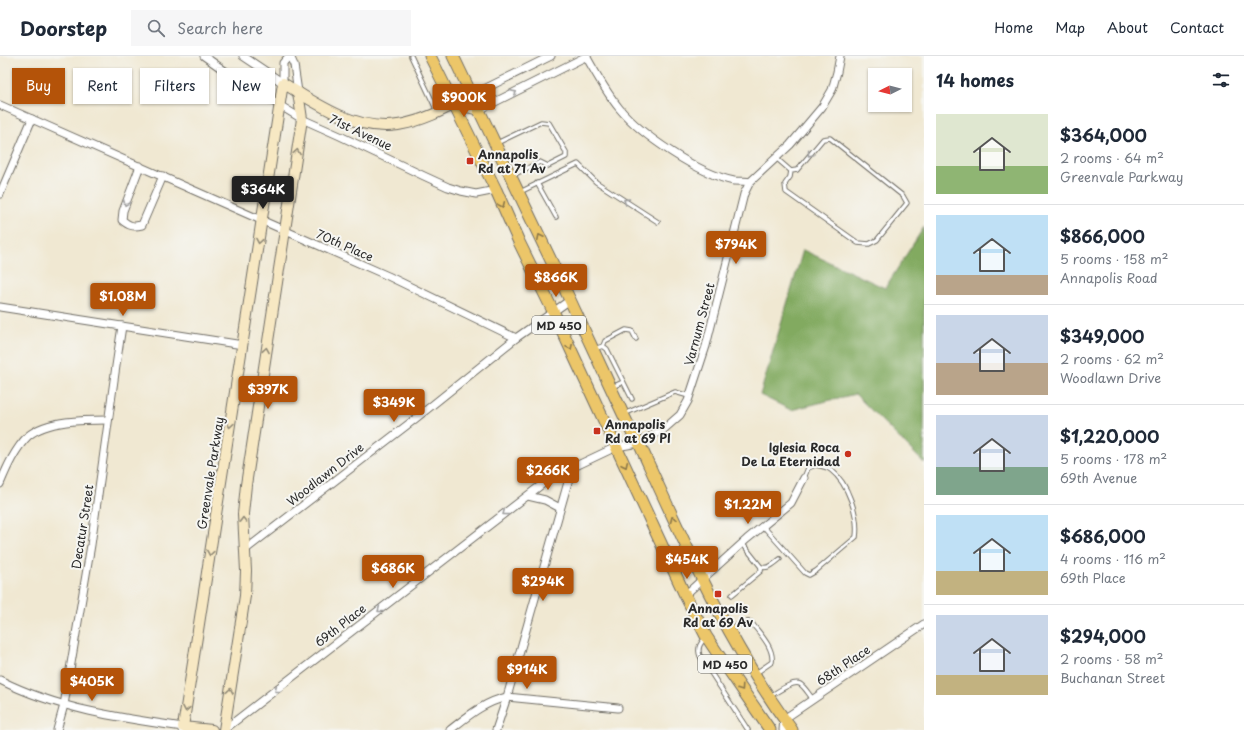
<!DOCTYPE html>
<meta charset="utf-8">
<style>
body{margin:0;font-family:"Playpen Sans",sans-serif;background:#f6f6f7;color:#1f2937;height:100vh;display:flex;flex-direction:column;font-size:15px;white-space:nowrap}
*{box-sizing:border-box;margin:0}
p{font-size:13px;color:#747a83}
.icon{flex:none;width:22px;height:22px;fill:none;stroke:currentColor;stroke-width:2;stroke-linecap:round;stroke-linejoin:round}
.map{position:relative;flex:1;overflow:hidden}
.details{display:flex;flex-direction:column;background:#fff;width:320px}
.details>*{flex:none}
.banner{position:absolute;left:12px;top:12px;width:380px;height:36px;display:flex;gap:8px}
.needle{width:26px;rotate:264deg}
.tools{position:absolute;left:868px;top:12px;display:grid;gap:8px}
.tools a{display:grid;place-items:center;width:44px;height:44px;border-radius:0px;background:#fff;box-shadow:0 1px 3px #0004;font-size:20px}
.price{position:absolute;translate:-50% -34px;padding:0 9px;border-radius:4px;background:#b45309;color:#fff;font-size:13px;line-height:26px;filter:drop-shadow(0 1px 2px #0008)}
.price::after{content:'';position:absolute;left:50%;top:24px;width:12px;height:9px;margin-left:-6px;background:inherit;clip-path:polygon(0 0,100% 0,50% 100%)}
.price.current{background:#222;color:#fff}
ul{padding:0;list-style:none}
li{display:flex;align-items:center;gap:12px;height:100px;padding:0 12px}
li+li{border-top:1px solid #e0e1e3}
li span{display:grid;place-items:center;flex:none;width:112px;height:80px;border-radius:0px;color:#555}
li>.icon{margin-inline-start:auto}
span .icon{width:48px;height:48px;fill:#fffc;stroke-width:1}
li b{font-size:17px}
h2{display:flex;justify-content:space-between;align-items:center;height:48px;padding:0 12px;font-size:17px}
.chip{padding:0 14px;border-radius:0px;background:#fff;box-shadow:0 1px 3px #0004;font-size:14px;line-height:36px}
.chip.current{background:#b45309;color:#fff}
header{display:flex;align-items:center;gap:24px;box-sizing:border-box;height:56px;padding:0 20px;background:#fff;border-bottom:1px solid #e0e1e3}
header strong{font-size:19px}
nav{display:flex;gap:22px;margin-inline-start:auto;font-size:14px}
.search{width:280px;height:36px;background:#f6f6f7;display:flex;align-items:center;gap:10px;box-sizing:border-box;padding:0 14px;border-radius:0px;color:#747a83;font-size:15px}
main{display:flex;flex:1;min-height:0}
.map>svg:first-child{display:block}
.forest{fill:#82aa60;stroke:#566a46}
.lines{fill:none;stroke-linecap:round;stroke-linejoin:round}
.lane-casing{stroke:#706d65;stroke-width:5.5}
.street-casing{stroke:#706d65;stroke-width:9}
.secondary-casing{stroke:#706d65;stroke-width:12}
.primary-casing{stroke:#706d65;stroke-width:13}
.lane{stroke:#fff;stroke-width:3.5}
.street{stroke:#fff;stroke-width:7}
.secondary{stroke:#f7e8c3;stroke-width:10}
.primary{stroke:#ecc669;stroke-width:11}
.oneway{stroke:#a0a0a0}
.oneway2{stroke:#918a77}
.oneway3{stroke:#8c784a}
.poi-dot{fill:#c8321e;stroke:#f6f6f2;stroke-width:1.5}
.labels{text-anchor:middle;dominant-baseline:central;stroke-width:4;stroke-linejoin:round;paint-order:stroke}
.shield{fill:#f6f6f2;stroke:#686867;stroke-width:1}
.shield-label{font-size:11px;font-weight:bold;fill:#2b2b2b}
.street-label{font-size:12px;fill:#2b2b2b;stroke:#f6f6f2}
.poi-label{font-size:12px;font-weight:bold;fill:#2b2b2b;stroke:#f6f6f2;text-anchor:start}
</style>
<header>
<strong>Doorstep</strong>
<div class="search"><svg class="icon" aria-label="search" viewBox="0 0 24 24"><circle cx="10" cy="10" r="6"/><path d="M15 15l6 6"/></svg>Search here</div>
<nav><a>Home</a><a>Map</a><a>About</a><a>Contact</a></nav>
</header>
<main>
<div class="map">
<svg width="924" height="674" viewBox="0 0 924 674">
<rect width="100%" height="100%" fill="#f6f6f2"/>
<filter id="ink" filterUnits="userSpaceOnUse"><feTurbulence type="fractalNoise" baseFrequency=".025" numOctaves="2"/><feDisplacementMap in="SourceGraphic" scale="8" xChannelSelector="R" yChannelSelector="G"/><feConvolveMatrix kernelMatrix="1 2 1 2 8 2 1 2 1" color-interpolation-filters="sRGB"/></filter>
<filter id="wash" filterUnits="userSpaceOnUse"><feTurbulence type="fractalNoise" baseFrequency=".012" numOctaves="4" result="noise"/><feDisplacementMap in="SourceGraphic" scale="16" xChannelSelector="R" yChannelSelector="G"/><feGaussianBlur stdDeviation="0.9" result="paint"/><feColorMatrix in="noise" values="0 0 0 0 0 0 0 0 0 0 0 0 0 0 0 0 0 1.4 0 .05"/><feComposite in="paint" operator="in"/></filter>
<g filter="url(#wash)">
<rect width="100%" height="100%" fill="#f0e8d2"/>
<path class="forest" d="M924 171V407L855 338 791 354 760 339 803 194 885 232Z"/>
</g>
<g filter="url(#ink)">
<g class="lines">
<g class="lane-casing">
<g id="lane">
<path d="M411 0 437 55"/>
<path d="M497 87 541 66 549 67 566 96V101L548 110 540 106 513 119"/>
<path d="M776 102 791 115 790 121 785 128 786 136 858 187 869 188 877 184 907 147 903 140 830 82 823 83 797 114 791 115"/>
<path d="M537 127 556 161"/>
<path d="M520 136 578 108 596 126 658 166"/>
<path d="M603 290 605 285 626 274 632 275 636 283"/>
<path d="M594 293 603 290 607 293 632 343"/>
<path d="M612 331 623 326"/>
<path d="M624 358 675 336 689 340"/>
<path d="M763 470 805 517 809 519 816 515 856 481C859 460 848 427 831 414 827 411 821 410 816 409L808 412 804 422"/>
<path d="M761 511C769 513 774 508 780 503"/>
<path d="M732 539 761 515V511L742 487"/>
<path d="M730 573C737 569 742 565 751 566 759 577 774 591 772 606L756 617"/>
<path d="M705 582C700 588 697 592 700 600L748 674"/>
<path d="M770 640C776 637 793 624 800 628 805 631 809 639 813 643"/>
</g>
</g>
<g class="street-casing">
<g id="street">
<path d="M204 0 232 20 302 63 340 80 424 120 448 131 461 135 476 138 496 134"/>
<path d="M243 0 283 27"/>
<path d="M290 0 294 9 298 36"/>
<path d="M586 0C596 18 606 36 619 52 641 79 699 118 734 125 739 125 745 125 750 126"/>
<path d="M283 27V7L289 0"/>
<path d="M472 39 551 0"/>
<path d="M0 49 388 220 516 282"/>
<path d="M479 54 587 0"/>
<path d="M140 110 123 155 122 164C129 170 133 171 142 169L163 120"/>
<path d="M0 138 32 63"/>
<path d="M0 251 243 289"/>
<path d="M0 428C7 411 15 393 28 380 47 364 84 364 108 364"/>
<path d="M528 440 545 444 560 452"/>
<path d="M245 494 415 363 516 282 570 244"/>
<path d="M685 539 747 483 791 447 804 422"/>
<path d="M0 624C57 653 120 662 183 671L182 674"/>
<path d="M225 673 549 423 561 417 616 391 639 387 664 373 680 359 688 345 706 290 744 138 750 126 790 89 822 51 832 34 837 16 840 0"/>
<path d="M57 674 64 649 91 489 116 310 122 270"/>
<path d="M450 674C468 660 484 646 507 641L618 652"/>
<path d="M496 674 507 641 572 412"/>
<path d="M783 674 784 663 924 568"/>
</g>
</g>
<g class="secondary-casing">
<g id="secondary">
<path d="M454 48 479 54"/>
<path d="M212 674 183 671 283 27C316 48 358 76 398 69 425 65 449 51 472 39"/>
<path d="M224 674 245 540 246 515 243 458 246 429 302 63 298 36"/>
</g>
</g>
<g class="primary-casing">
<g id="primary">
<path d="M430 0 496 134 519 186 553 255 685 539 706 580 728 613 770 674"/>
<path d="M453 0 570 244 616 343 634 381 639 387C684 486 727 586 792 674"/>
</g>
</g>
<use href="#lane" class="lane"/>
<use href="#street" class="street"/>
<use href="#secondary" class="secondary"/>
<use href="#primary" class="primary"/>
</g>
<defs><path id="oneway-chevron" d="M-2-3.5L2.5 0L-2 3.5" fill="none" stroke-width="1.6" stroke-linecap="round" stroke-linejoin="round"/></defs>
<g class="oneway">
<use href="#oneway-chevron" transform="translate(514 37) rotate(-26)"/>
<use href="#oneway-chevron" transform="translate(810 98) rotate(130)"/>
<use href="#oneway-chevron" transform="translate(626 145) rotate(-147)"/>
<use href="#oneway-chevron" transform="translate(126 147) rotate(113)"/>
<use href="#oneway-chevron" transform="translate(505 457) rotate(143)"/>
<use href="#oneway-chevron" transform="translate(380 554) rotate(142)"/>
<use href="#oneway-chevron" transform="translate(277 634) rotate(142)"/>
</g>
<g class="oneway2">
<use href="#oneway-chevron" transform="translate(297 96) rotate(-81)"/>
<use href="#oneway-chevron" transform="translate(259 185) rotate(99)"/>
<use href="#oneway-chevron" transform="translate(266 294) rotate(-81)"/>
<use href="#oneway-chevron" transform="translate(230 369) rotate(99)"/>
<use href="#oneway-chevron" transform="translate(243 464) rotate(-91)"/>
<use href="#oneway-chevron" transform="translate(210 497) rotate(99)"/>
<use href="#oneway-chevron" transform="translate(230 635) rotate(-81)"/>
<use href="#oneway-chevron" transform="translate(186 653) rotate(100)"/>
</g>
<g class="oneway3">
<use href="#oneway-chevron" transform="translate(502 149) rotate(66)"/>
<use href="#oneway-chevron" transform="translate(540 181) rotate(-116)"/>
<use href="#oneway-chevron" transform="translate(570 291) rotate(65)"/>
<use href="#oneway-chevron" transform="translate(625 409) rotate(65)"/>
<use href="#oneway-chevron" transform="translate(673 463) rotate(-114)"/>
<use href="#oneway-chevron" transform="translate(741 632) rotate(56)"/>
</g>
</g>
<g class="poi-dot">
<rect x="466" y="101" width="8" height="8" rx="2"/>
<rect x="593" y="371" width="8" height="8" rx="2"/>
<circle cx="848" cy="398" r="4"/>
<rect x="714" y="534" width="8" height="8" rx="2"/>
</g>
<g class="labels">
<g class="shield">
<rect x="532" y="260" width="54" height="18" rx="3"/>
<rect x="698" y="599" width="54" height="18" rx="3"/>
</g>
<g class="shield-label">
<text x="559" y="269">MD 450</text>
<text x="725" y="608">MD 450</text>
</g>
<g class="street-label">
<text transform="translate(361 76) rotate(25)">71st Avenue</text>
<text transform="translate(345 189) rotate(24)">70th Place</text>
<text transform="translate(699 268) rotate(-75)">Varnum Street</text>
<text transform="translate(210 417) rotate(-81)">Greenvale Parkway</text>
<text transform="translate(325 418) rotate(-38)">Woodlawn Drive</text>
<text transform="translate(82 471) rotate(-81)">Decatur Street</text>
<text transform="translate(340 569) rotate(-38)">69th Place</text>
<text transform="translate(843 609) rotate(-34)">68th Place</text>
</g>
<g class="poi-label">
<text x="478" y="98">Annapolis<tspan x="478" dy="14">Rd at 71 Av</tspan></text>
<text x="605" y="368">Annapolis<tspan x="605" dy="14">Rd at 69 Pl</tspan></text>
<text x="840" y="391" text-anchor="end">Iglesia Roca<tspan x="840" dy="14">De La Eternidad</tspan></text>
<text x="718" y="552" text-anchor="middle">Annapolis<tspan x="718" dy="14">Rd at 69 Av</tspan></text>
</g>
</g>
</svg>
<div class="tools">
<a><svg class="needle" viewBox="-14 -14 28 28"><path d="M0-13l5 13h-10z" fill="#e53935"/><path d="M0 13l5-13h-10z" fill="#747a83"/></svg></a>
</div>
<b class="price" style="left:464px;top:62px">$900K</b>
<b class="price current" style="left:263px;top:154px">$364K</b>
<b class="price" style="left:736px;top:209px">$794K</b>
<b class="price" style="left:556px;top:242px">$866K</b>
<b class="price" style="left:123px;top:261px">$1.08M</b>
<b class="price" style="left:268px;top:354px">$397K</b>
<b class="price" style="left:394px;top:367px">$349K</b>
<b class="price" style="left:548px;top:435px">$266K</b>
<b class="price" style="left:748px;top:469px">$1.22M</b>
<b class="price" style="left:687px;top:524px">$454K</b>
<b class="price" style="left:393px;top:533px">$686K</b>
<b class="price" style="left:543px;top:546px">$294K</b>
<b class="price" style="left:527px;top:634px">$914K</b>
<b class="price" style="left:92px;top:646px">$405K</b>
<div class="banner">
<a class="chip current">Buy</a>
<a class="chip">Rent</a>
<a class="chip">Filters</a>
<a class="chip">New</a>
</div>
</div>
<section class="details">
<h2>14 homes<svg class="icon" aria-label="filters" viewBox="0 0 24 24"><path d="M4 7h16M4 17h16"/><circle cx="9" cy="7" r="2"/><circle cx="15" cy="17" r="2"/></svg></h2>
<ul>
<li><span style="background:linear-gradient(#dfe7d0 65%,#8fb573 0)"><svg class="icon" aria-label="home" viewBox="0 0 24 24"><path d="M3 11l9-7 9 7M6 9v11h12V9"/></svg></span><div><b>$364,000</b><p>2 rooms · 64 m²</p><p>Greenvale Parkway</p></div></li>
<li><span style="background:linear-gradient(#bfe0f5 75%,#b9a48a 0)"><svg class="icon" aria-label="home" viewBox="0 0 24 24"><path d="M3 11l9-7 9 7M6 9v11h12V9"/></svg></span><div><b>$866,000</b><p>5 rooms · 158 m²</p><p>Annapolis Road</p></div></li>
<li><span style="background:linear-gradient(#c9d6e8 60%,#b9a48a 0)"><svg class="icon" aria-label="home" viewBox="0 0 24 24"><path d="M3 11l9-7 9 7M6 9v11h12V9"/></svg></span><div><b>$349,000</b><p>2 rooms · 62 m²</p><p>Woodlawn Drive</p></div></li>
<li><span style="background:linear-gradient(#c9d6e8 65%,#7fa58c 0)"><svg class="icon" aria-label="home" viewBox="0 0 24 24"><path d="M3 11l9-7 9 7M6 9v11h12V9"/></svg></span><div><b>$1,220,000</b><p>5 rooms · 178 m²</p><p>69th Avenue</p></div></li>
<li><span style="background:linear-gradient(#bfe0f5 70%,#c2b280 0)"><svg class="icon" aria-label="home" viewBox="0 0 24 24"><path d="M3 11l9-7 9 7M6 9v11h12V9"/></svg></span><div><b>$686,000</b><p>4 rooms · 116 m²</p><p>69th Place</p></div></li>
<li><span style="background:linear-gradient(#c9d6e8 75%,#c2b280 0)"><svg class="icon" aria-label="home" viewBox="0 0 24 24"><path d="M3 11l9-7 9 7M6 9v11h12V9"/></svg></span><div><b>$294,000</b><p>2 rooms · 58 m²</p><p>Buchanan Street</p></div></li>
</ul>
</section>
</main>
